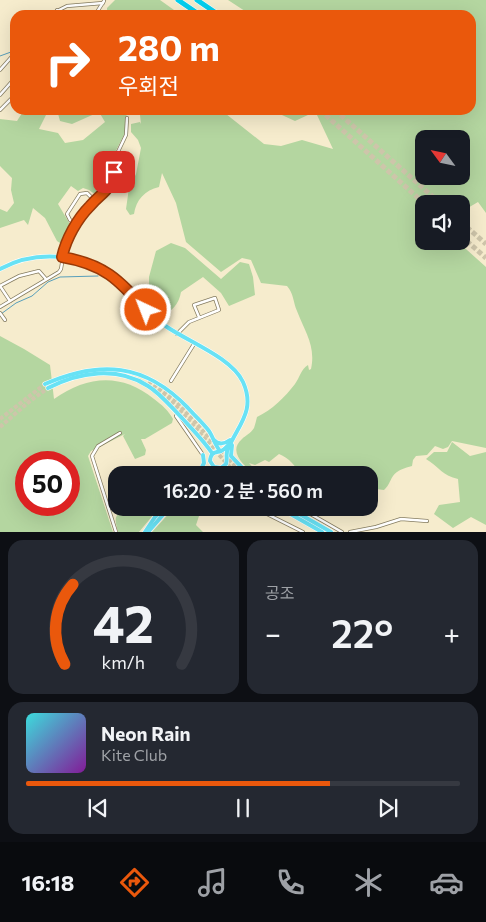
<!DOCTYPE html>
<html lang="ko">
<meta charset="utf-8">
<style>
:root{--surface:#171b24;--page:#242831;--text:#f1f3f6;--muted:#9ea1a6;--line:#363941;--accent:#ea580c}
body{margin:0;font-family:Commissioner,"Noto Sans KR",sans-serif;background:var(--page);color:var(--text);height:100vh;display:flex;flex-direction:column;font-size:19px;white-space:nowrap}
*{box-sizing:border-box;margin:0}
p{font-size:16px;color:var(--muted)}
.icon{flex:none;width:28px;height:28px;fill:none;stroke:currentColor;stroke-width:2;stroke-linecap:round;stroke-linejoin:round}
.map{position:relative;height:532px;overflow:hidden}
.sheet{display:flex;flex-direction:column;gap:8px;padding:8px;background:#0d0f14;flex:1}
.sheet>*{flex:none}
.hud{position:absolute;left:10px;top:10px;width:466px;height:105px;border-radius:15px;box-shadow:0 5px 20px #0002;background:#ea580c;color:#fff;overflow:hidden}
.needle{width:32px;rotate:303deg}
.fabs{position:absolute;left:415px;top:130px;display:grid;gap:10px}
.fabs a{display:grid;place-items:center;width:55px;height:55px;border-radius:10px;background:var(--surface);box-shadow:0 5px 20px #0002;font-size:25px}
.speed{position:absolute;left:15px;top:451px;display:flex;gap:10px;font-size:25px;font-weight:700;text-align:center}
.speed>*{display:grid;place-content:center;width:65px;height:65px;border-radius:50%;background:var(--surface);box-shadow:0 5px 20px #0002;line-height:1}
.speed .limit{border:8px solid #d22;background:#fff;color:#111}
.pin{position:absolute;display:grid;place-items:center;width:42px;height:42px;color:#fff;margin:-21px;border-radius:10px;box-shadow:0 2px 8px #0006}
.me{position:absolute;width:55px;margin:-28px;rotate:317deg;stroke-linejoin:round;filter:drop-shadow(0 0 4px #0008)}
.turn{display:flex;align-items:center;gap:18px;height:105px;padding:0 25px;font-size:22px}
.turn .icon{width:65px;height:65px;stroke-width:2.5}
.turn b{display:block;font-size:35px;line-height:42px}
.big{font-size:38px;font-weight:600;line-height:1.1}
.sheet .tile{flex:1;display:flex;flex-direction:column;justify-content:center;gap:8px;min-width:0;padding:0 18px;border-radius:15px;background:var(--page)}
.sheet .dial{align-items:center;gap:0}
.dial svg{height:130px;overflow:visible;fill:none;stroke:var(--line);stroke-width:7;stroke-linecap:round;text-anchor:middle}
.dial text{fill:var(--text);stroke:none}
.song{display:flex;align-items:center;gap:15px}
.cover{width:60px;height:60px;border-radius:8px;background:linear-gradient(135deg,hsl(180 70% 55%),hsl(290 70% 35%))}
.played{height:5px;border-radius:2px;background:linear-gradient(90deg,var(--accent) 70%,var(--line) 70%)}
.keys{display:flex;justify-content:space-around;direction:ltr}
.heat{display:flex;justify-content:space-between;align-items:center;font-size:28px;direction:ltr}
.sheet .tiles{flex:1;display:grid;gap:8px;grid-template-columns:1fr 1fr}
.tile:last-child{grid-column:span 2}
.trip{position:absolute;left:108px;top:466px;width:270px;height:50px;border-radius:15px;background:var(--surface);box-shadow:0 5px 20px #0002;font-weight:600;line-height:50px;text-align:center}
.tabs{display:flex;height:80px;justify-content:space-around;align-items:center;background:#090b0e;color:var(--muted)}
.tabs .icon{width:35px;height:35px}
.tabs .on{color:var(--accent)}
.tabs b{font-size:22px;color:var(--text)}
.map>svg:first-child{display:block}
</style>
<div class="map">
<svg width="486" height="532" viewBox="0 0 486 532">
<rect width="100%" height="100%" fill="#f6eccd"/>
<g fill="#b4d6a0" fill-rule="evenodd">
<polygon points="115,0 160,0 181,15 107,15 107,8"/>
<path d="M228,0h258v213l-8,-11 -17,10v-8h-37v37h33l29,26v181l-34,-7 -4,6 -5,2 -8,-3 -8,9 -11,1 -3,4 -1,6c-7,2 -15,4 -19,10 -4,6 -3,8 -9,14l-8,-1 -7,7v-21h-69c-4,-9 -11,-17 -21,-21l-10,8 -4,-2 -10,5 -6,-2 11,12h-5c-10,-9 -28,-23 -13,-36 3,-3 9,-6 12,-11 1,-3 2,-7 3,-11 15,-7 28,-20 38,-33 5,-7 6,-15 13,-19l1,5 2,-1c5,-23 -6,-37 -14,-58 -4,-9 -3,-17 -10,-25l-26,-3 -10,-23 -9,-2 -21,14 -35,-30 -10,-39 -14,-30 -3,14c-14,3 -23,13 -25,27l-4,1 -4,-6 3,-21 7,-14 5,-26 -3,-8 -7,-8v-8l9,-2 1,2 -1,-9 2,-2 9,-3h70l43,34 17,2 21,-6 31,9 -16,-34h-9l-13,6 -24,-11h200v-95h-220zM424,139h37v37h-37z"/>
<polygon points="24,110 46,110 47,113 39,129 58,133 65,143 83,140 105,122 99,112 72,124 60,121 57,110 127,110 125,133 109,164 107,185 96,195 89,190 83,188 78,191 71,186 58,204 71,226 60,243 57,241 45,218 33,208 28,225 24,220 0,228 0,209 7,212 14,203 11,190 12,178 0,166 0,119 17,121"/>
<path d="M171,243l14,5 36,31 19,-17 9,2 4,13 2,18 -26,11 -8,-13 -18,-16 -22,15c-2,12 -9,20 -21,24l-1,-14 4,-9 -6,-5 -8,3v-14l7,-26z"/>
<path d="M0,336l24,13 26,16 4,34c34,-24 68,-26 100,0 8,6 14,11 19,20l-1,4 -27,16h-4l5,11 -1,5 -10,4 -12,-23 2,-2 -34,17 -3,5 25,76h-113zM26,462h43v43h-43z"/>
<path d="M452,442l18,14 16,-4v73l-15,-8 -18,11 -19,-14 5,-9 21,-3 -2,-23c-15,-3 -19,-12 -32,-20l8,-7h13z"/>
<path d="M129,508h30l-20,24h-21c-4,-17 -4,-16 11,-24z"/>
<polygon points="174,508 200,508 200,513 196,525 203,532 152,532"/>
</g>
<g fill="none" stroke-linecap="round" stroke-linejoin="round">
<g stroke="#589fbb" stroke-width="1">
<polyline points="0,56 11,52"/>
<polyline points="1,314 16,303 32,296 48,282 60,277 98,276"/>
</g>
<g stroke="#cec5aa" stroke-width="4" stroke-dasharray="4 2" stroke-linecap="butt">
<polyline points="149,381 176,401 214,443"/>
<polyline points="152,387 174,404 237,475"/>
<polyline points="0,419 45,384"/>
<polyline points="0,427 30,401 48,388"/>
<polyline points="221,450 241,473"/>
</g>
<g stroke="#cec5aa" stroke-width="5" stroke-dasharray="5 2.5" stroke-linecap="butt">
<polyline points="320,110 425,204"/>
<polyline points="335,110 441,204"/>
<polyline points="461,222 486,244"/>
<polyline points="461,236 486,258"/>
</g>
<defs>
<g id="minor">
<polyline points="57,10 63,15"/>
<polyline points="49,15 67,6 103,3"/>
<polyline points="95,15 104,1"/>
<polyline points="0,70 15,53"/>
<polyline points="0,95 15,78"/>
<polyline points="0,110 15,95"/>
<polyline points="76,225 70,220 67,214 80,194 87,193 95,201"/>
<polyline points="10,301 0,286 19,276 39,271 46,279"/>
<polyline points="0,307 59,272 61,269 65,245 76,225 90,205 108,189 111,184 115,158 126,135 127,118"/>
<polyline points="0,313 5,320"/>
<polyline points="177,334 189,322 219,310 215,298 194,305 199,317"/>
<polyline points="171,381 194,344"/>
<polyline points="176,416 203,455"/>
<polyline points="214,467 218,475"/>
<polyline points="263,475 267,469"/>
<polyline points="255,508 303,532"/>
<polyline points="300,508 342,532"/>
<polyline points="116,532 92,456 98,446 120,433"/>
<polyline points="350,532 376,527 401,519 427,521"/>
</g>
<g id="major">
<path d="M0,269c36,-20 86,-16 117,11 18,16 31,34 50,47 22,15 65,31 76,55 13,29 -5,43 -15,67 -3,5 0,9 -2,15l-5,4 -7,-1 -4,-6c1,-9 4,-8 11,-10 3,-1 7,-6 10,-8"/>
<path d="M45,384c55,-24 100,-21 143,24 6,7 15,15 21,23 4,6 6,14 11,20"/>
<path d="M48,388c31,-16 69,-22 100,-2 13,8 23,21 34,32 10,11 22,23 30,35"/>
<path d="M214,440c4,5 11,4 16,0"/>
<polyline points="232,445 231,456 249,475"/>
<polyline points="242,474 243,475"/>
<polyline points="198,475 204,463 203,455"/>
<polyline points="203,475 209,473 216,475"/>
<polyline points="220,475 225,470 232,473"/>
<polyline points="237,475 239,472 245,471"/>
<polyline points="274,508 283,512"/>
<polyline points="280,508 322,532"/>
<polyline points="289,508 331,532"/>
<polyline points="145,532 155,517 164,508"/>
<polyline points="148,532 169,508"/>
</g>
<g id="highway">
<polyline points="178,0 200,15"/>
<polyline points="197,0 219,15"/>
</g>
</defs>
<use href="#minor" stroke="#857c60" stroke-width="4"/>
<use href="#major" stroke="#fff" stroke-width="5"/>
<use href="#highway" stroke="#fff" stroke-width="6"/>
<use href="#minor" stroke="#fff" stroke-width="2.5"/>
<use href="#major" stroke="#68e2f5" stroke-width="4"/>
<use href="#highway" stroke="#04cfee" stroke-width="5"/>
</g>
<g fill="none" stroke-linecap="round" stroke-linejoin="round">
<defs>
<path id="route" d="M114,172c-5,21 -11,19 -24,34 -13,13 -24,33 -28,51 42,7 56,22 84,53"/>
</defs>
<use href="#route" stroke="#983908" stroke-width="12"/>
<use href="#route" stroke="#ea580c" stroke-width="9"/>
</g>
</svg>
<div class="fabs">
<a><svg class="needle" viewBox="-14 -14 28 28"><path d="M0-13l5 13h-10z" fill="#e53935"/><path d="M0 13l5-13h-10z" fill="#9ea1a6"/></svg></a>
<a><svg class="icon" aria-label="sound" viewBox="0 0 24 24"><path d="M4 9h4l5-4v14l-5-4H4zM17 9q2 3 0 6"/></svg></a>
</div>
<div class="speed"><div class="limit">50</div></div>
<div class="pin" style="left:114px;top:172px;background:#d93025"><svg class="icon" aria-label="arrive" viewBox="0 0 24 24"><path d="M6 21V4h12l-3 4 3 4H6"/></svg></div>
<svg class="me" style="left:146px;top:310px" viewBox="-20 -20 40 40"><circle r="17" fill="#ea580c" stroke="#fff" stroke-width="3"/><path d="M0-11L8 9 0 5-8 9z" fill="#fff"/></svg>
<div class="trip">16:20 · 2 분 · 560 m</div>
<div class="hud">
<div class="turn"><svg class="icon" aria-label="right" viewBox="0 0 24 24"><path d="M7 20v-9h11M14 6l5 5-5 5"/></svg><div><b>280 m</b>우회전</div></div>
</div>
</div>
<section class="sheet">
<div class="tiles">
<div class="tile dial"><svg viewBox="0 0 100 80">
<path d="M14 69A42 42 0 1 1 86 69"/>
<path d="M14 69A42 42 0 0 1 19 20" stroke="#ea580c"/>
<text x="50" y="56" font-size="32" font-weight="700">42</text>
<text x="50" y="72" font-size="11">km/h</text>
</svg></div>
<div class="tile"><p>공조</p>
<div class="heat"><a>−</a><b class="big">22°</b><a>+</a></div>
</div>
<div class="tile">
<div class="song"><i class="cover"></i><div><b>Neon Rain</b><p>Kite Club</p></div></div>
<div class="played"></div>
<div class="keys"><svg class="icon" aria-label="previous" viewBox="0 0 24 24"><path d="M18 5L8 12l10 7zM5 5v14"/></svg><svg class="icon" aria-label="pause" viewBox="0 0 24 24"><path d="M8 5v14M16 5v14"/></svg><svg class="icon" aria-label="next" viewBox="0 0 24 24"><path d="M6 5l10 7-10 7zM19 5v14"/></svg></div>
</div>
</div>
</section>
<nav class="tabs">
<b>16:18</b>
<svg class="icon on" aria-label="directions" viewBox="0 0 24 24"><path d="M12 3l9 9-9 9-9-9zM9 14v-3h6M13 9l2 2-2 2"/></svg>
<svg class="icon" aria-label="music" viewBox="0 0 24 24"><path d="M9 18V5l10-2v13"/><circle cx="6" cy="18" r="3"/><circle cx="16" cy="16" r="3"/></svg>
<svg class="icon" aria-label="phone" viewBox="0 0 24 24"><path d="M5 4h4l2 5-3 2q2 4 5 5l2-3 5 2v4C11 20 4 13 5 4z"/></svg>
<svg class="icon" aria-label="climate" viewBox="0 0 24 24"><path d="M12 3v18M4 7l16 10M4 17L20 7"/></svg>
<svg class="icon" aria-label="car" viewBox="0 0 24 24"><path d="M5 17H2v-5l4-1 3-4h7l3 4 3 1v5h-3M9 17h6M6 11h13"/><circle cx="7" cy="17" r="2"/><circle cx="17" cy="17" r="2"/></svg>
</nav>
